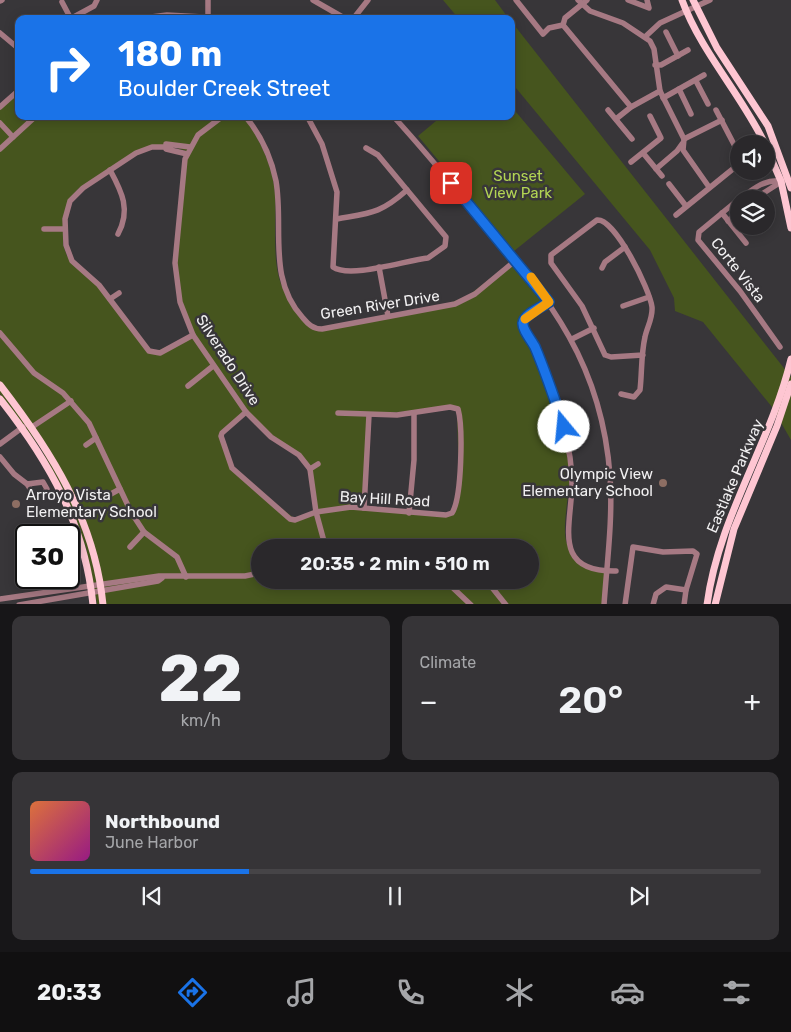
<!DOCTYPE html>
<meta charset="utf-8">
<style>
:root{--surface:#2a282b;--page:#363437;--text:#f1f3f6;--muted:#a5a6a9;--line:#464447;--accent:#1a73e8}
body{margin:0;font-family:Rubik,sans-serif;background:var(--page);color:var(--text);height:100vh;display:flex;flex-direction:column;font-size:19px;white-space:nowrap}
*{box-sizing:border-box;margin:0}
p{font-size:16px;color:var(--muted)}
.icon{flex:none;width:28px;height:28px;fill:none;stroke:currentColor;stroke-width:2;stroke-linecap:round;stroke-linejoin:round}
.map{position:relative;height:604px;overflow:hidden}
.panel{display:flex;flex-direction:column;gap:12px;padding:12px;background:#171618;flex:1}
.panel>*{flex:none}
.top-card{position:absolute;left:15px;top:15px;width:500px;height:105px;border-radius:10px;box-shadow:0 2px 12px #0003,0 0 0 1px var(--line);background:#1a73e8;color:#fff;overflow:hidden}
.buttons{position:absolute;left:730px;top:135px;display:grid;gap:10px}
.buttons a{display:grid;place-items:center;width:45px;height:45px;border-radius:50%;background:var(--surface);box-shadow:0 2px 12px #0003,0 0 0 1px var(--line);font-size:25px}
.speed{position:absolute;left:15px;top:524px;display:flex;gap:10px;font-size:25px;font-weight:700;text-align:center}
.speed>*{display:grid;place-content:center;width:65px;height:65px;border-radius:50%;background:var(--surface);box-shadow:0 2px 12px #0003,0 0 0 1px var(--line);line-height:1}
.speed .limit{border:2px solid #111;border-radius:8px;background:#fff;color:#111}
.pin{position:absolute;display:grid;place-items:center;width:42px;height:42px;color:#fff;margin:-21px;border-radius:10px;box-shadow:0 2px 8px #0006}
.me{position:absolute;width:55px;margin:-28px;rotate:343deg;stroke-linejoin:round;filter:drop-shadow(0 0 4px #0008)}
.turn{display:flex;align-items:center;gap:18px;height:105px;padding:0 20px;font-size:22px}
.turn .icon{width:65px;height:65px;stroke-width:2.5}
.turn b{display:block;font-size:35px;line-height:42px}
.big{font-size:38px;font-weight:600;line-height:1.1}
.panel .tile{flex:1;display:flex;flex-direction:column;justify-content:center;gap:8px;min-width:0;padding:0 18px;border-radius:10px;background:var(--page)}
.panel .dial{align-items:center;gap:0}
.dial b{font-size:65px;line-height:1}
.song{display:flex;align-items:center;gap:15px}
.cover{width:60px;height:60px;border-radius:8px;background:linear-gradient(135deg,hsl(20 70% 55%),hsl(310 70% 35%))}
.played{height:5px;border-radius:2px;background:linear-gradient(90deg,var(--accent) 30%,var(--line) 30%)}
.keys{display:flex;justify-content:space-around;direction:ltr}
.heat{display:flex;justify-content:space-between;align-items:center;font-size:28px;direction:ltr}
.panel .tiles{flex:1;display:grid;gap:12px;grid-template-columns:1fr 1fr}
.tile:last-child{grid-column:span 2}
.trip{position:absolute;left:251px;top:539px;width:288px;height:50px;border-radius:25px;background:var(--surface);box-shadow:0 2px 12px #0003,0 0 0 1px var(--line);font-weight:600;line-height:50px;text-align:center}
.tab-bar{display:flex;height:80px;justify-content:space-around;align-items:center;background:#111011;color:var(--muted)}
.tab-bar .icon{width:35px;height:35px}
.tab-bar .on{color:var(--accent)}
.tab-bar b{font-size:22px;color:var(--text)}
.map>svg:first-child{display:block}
</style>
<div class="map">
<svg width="791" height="605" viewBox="0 0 791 605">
<rect width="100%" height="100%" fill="#383639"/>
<g fill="#46551e" fill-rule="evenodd">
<polygon points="443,0 495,0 509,19 459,19"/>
<polygon points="511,21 791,377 791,440 772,407 703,322 675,311 674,298 650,250 511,82"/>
<path d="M19,90v26h225c15,23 29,49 31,78 2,27 -5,74 10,98 7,13 20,24 29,36l126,-21 29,-12 45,-35 33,42 -24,18c20,49 45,103 46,157 1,17 -9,56 -1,69 9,18 19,19 37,23l-3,35h-505l-11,-56 -19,-52 -27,-49 -40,-53v-287zM151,147h23l12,4 -11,129 17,55 -35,16 -9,-2 -50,-63 -31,-30 -4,-11v-15l7,-32 9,-10zM455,408l2,5 2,70 -8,29 -6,2 -83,-7 7,-93zM246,412l24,24 35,26 8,16 2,34 -21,6 -59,-46 -14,-38zM260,548h270v32h-270z"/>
<polygon points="511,106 585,194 514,251 418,136 442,116 511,116"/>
</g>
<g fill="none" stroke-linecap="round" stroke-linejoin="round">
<g stroke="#a67983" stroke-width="5.5">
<polyline points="208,0 208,17"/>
<polyline points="313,0 346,19"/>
<polyline points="516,0 543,34 549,28 563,25"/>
<polyline points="578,0 590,11 623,23 650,41 654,49 660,91 684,139 683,150 709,187"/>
<polyline points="628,0 649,8 647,0"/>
<polyline points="0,1 2,0"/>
<polyline points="62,2 71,19"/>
<polyline points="70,19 94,6 97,0"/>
<polyline points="135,19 167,15 240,19"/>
<polyline points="353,19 368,0"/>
<polyline points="424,19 425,18"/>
<polyline points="563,25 631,107"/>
<polyline points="563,25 565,18 587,0"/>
<polyline points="666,32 678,56"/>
<polyline points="0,33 19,49"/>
<polyline points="646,36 660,23 710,0"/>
<polyline points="655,65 661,65 688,50"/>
<polyline points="696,81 708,104"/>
<polyline points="679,89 691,114"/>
<polyline points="663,98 704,75"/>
<polyline points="0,107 19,90"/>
<polyline points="608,110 632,139"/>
<polyline points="716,110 739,154"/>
<polyline points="223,116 198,135 185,159 175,263 180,302 193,335 246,412 271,437 299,455 310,469 316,512 325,545"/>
<path d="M245,116c16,19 26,41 31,65 8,47 -9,98 27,137 5,6 10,11 19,11l133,-25 20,-10 41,-34"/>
<path d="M307,116l15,28 15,48 -4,75c17,12 74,-7 95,-9l17,-12 1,-9 -68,-82 -12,-7"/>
<path d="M393,116c31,34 60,69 89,104 69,81 120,144 128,256 3,42 -3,86 -6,129"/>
<polyline points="616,119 631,107 660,91"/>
<polyline points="0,123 13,137"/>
<polyline points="684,139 722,120"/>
<polyline points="166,147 152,147 136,153 83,188 70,201 65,219 66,245 72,261 99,285 149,351 160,353 193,335"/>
<polyline points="0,149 36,116"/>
<polyline points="643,153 662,176"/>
<polyline points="187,154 166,149 166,144 190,147"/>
<polyline points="631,162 661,138 650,116"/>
<polyline points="656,169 677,151 682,144"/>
<path d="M110,170c12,22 21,40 8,64"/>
<polyline points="669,184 686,206"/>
<polyline points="739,199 699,232 698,240 740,291 780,347"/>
<path d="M740,199c13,-10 24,-20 41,-18"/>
<polyline points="754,199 784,180"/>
<polyline points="722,213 746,243"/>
<polyline points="676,215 739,164"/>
<path d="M337,219c33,-6 43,-5 70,-29"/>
<polyline points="728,221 739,212"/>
<polyline points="44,229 65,229"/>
<polyline points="379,267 388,316"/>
<polyline points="602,268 605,262 625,247"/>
<polyline points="110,299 119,293"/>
<path d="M549,303c-7,4 -25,11 -26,20 -1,6 8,17 11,23 12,27 23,54 30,83 5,18 8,37 8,56 -1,42 -20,87 44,86"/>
<polyline points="623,306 649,297"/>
<polyline points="0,333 34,373 63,393 89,423 131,512 144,532 177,557 186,577"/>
<polyline points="572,339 594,328"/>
<polyline points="188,386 213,366"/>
<path d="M621,394l13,3 6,-7c2,-17 1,-36 5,-53 2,-10 8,-19 7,-30 -2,-17 -37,-89 -55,-87l-46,35v8l31,43 23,49 6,2 32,-2"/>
<path d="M246,412l-24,21 -1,3 11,32 58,51 5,1 21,-8 35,-5 95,8 6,-2c10,-15 11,-86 6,-104l-8,-2 -53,8 -59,-2"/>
<polyline points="32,427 71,401"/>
<polyline points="0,444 23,427"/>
<polyline points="86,445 96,438"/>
<polyline points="0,457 14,474 27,484 35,496 42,497 47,489 43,482 27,484"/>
<polyline points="310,469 318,464"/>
<polyline points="109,495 120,489"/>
<polyline points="364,508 369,415"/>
<polyline points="409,513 414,460 414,413"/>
<polyline points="130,547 144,532"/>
<polyline points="315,548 347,542 390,548"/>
<polyline points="436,580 452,587 471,605"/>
<polyline points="486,580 506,605"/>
<polyline points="0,599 159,576 245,576 260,573"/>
<polyline points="19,605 158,581 162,578"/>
<polyline points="625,605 633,547 663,552 693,551 697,554 686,590 684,605"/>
<polyline points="653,605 656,594 666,587 686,590"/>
</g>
<g stroke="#fec6d2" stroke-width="7">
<path d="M682,0c19,52 59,94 83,144"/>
<polyline points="693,0 717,48 768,126 791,188"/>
<polyline points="766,147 781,181 791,228"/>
<path d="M0,385c51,66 95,135 103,220"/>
<path d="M0,399c49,62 85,125 93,206"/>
<path d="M707,605c11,-87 64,-162 84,-246"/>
<polyline points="715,605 734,529 777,426 791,384"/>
</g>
</g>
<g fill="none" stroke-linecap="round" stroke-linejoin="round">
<defs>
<path id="route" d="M451,183l98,119c-7,5 -25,12 -26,21 -1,6 9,18 12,24 11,26 20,53 29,80"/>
</defs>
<use href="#route" stroke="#114b97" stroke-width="12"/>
<use href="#route" stroke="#1a73e8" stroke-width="9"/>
<polyline stroke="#f59e0b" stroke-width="9" points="525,319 549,302 531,277"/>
</g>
<g fill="#8d6e63" stroke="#383639" stroke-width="2">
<circle cx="663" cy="483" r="5"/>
<circle cx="16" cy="504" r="5"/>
</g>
<g text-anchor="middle" stroke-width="5" stroke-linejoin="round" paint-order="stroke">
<g font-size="15" fill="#b2d453" stroke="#383639">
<text x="518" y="181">Sunset<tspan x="518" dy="17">View Park</tspan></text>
</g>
<g font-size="15" fill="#f2f1f2" stroke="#383639">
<text transform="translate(738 270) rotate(52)" y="5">Corte Vista</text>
<text transform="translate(380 305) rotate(-9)" y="5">Green River Drive</text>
<text transform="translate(228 360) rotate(57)" y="5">Silverado Drive</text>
<text transform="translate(735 476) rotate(-67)" y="5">Eastlake Parkway</text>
<text transform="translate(385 499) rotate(3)" y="5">Bay Hill Road</text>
</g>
<g font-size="15" fill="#f2f1f2" stroke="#383639" text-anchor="end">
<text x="653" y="479">Olympic View<tspan x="653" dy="17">Elementary School</tspan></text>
<text x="26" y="500" text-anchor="start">Arroyo Vista<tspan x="26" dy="17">Elementary School</tspan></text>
</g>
</g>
</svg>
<div class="buttons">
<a><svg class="icon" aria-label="sound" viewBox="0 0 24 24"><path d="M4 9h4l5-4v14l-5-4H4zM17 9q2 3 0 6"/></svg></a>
<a><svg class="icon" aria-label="layers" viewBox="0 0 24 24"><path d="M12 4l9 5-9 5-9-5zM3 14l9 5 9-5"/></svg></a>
</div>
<div class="speed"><div class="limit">30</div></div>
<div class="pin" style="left:451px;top:183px;background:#d93025"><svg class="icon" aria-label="arrive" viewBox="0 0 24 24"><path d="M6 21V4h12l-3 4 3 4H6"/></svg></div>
<svg class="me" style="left:564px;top:427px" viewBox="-20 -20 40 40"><circle r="19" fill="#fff"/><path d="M0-13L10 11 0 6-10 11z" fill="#1a73e8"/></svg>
<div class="trip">20:35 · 2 min · 510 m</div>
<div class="top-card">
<div class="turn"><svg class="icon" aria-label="right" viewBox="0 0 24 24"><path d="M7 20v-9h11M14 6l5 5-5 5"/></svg><div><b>180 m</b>Boulder Creek Street</div></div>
</div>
</div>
<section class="panel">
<div class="tiles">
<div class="tile dial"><b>22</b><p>km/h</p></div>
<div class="tile"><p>Climate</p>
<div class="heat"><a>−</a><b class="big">20°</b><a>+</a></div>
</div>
<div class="tile">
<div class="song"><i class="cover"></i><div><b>Northbound</b><p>June Harbor</p></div></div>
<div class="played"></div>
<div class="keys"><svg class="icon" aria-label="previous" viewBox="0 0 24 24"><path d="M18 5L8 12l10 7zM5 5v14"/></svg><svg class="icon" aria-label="pause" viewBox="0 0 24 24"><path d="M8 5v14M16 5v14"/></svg><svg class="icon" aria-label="next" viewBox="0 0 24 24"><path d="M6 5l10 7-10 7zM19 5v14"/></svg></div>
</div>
</div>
</section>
<nav class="tab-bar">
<b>20:33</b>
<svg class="icon on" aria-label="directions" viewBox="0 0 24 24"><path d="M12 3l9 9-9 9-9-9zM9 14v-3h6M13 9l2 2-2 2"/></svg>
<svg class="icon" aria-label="music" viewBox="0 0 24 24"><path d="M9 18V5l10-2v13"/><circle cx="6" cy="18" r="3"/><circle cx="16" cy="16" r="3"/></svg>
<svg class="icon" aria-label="phone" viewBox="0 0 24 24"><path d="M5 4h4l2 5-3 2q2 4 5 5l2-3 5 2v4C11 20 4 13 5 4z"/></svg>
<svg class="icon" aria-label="climate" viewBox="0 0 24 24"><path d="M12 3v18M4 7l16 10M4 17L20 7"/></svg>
<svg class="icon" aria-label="car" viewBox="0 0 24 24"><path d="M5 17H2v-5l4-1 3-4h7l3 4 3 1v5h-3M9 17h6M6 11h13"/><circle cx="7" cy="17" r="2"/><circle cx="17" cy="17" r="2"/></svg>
<svg class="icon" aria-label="filters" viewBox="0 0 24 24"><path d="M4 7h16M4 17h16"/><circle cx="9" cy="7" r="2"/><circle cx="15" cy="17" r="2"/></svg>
</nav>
